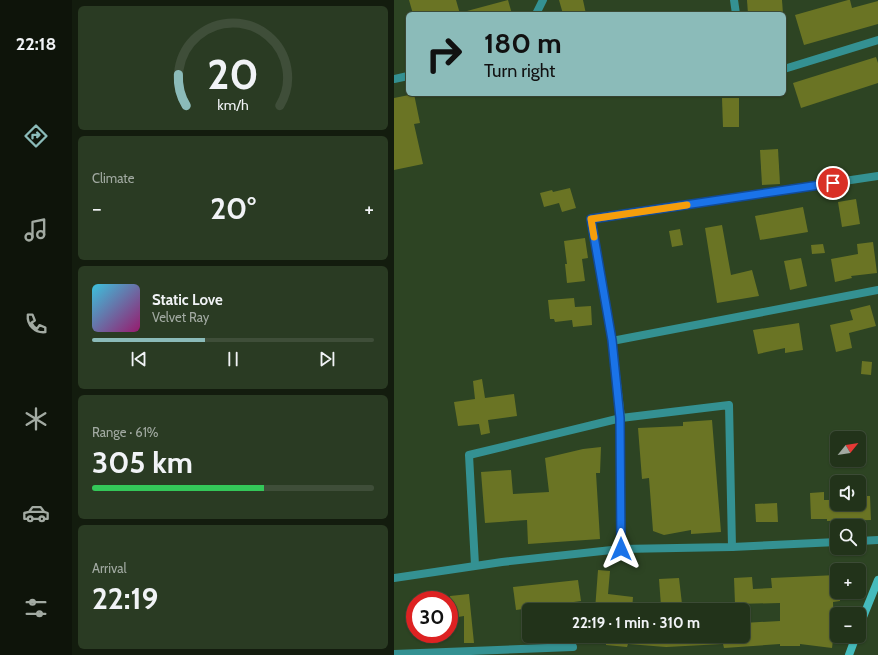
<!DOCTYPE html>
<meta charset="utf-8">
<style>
:root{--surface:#22331a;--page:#2a3b23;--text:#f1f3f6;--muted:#a2aaa2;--line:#3f4e39;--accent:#8bbbb9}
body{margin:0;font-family:Cabin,sans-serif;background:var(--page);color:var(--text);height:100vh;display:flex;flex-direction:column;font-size:15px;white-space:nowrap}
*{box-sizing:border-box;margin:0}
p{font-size:13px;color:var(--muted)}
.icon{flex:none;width:22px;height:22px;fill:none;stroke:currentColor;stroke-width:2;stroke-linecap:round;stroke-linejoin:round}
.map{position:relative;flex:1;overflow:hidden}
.side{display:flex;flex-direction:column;gap:6px;padding:6px;background:#131c0e;width:322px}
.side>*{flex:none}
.guide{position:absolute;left:12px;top:12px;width:380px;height:84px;border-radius:6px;box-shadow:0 1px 3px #0004,0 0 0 1px var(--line);background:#8bbbb9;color:#111;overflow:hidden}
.needle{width:26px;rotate:60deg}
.fabs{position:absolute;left:436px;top:431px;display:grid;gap:8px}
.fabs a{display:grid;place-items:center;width:36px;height:36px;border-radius:6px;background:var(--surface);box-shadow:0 1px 3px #0004,0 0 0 1px var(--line);font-size:20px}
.speed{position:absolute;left:12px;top:591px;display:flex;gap:8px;font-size:20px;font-weight:700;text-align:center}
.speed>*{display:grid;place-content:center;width:52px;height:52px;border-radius:50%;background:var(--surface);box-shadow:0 1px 3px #0004,0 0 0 1px var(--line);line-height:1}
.speed .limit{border:6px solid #d22;background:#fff;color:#111}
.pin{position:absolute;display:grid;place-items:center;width:34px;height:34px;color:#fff;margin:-17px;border:2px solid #fff;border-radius:50%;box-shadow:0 1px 4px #0007}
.me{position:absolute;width:44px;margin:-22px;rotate:0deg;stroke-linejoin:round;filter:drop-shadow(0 0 3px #0008)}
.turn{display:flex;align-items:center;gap:14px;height:84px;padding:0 12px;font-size:18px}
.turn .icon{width:52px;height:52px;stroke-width:2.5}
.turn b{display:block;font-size:28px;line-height:34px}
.big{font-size:30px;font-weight:800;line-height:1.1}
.side .tile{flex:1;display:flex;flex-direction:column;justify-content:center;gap:6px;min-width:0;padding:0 14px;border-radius:6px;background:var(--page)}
.side .dial{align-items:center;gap:0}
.dial svg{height:104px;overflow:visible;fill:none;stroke:var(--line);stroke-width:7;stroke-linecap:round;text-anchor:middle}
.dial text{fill:var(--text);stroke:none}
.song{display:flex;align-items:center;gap:12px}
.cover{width:48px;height:48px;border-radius:6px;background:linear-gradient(135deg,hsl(190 70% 55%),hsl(320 70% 35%))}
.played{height:4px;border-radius:2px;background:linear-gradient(90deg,var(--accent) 40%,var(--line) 40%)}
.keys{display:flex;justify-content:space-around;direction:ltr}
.heat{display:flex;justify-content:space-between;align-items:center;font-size:22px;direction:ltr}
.charge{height:6px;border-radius:3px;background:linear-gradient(90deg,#34c759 61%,var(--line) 0)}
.trip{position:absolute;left:128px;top:603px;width:228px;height:40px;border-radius:6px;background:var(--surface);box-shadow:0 1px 3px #0004,0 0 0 1px var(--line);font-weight:800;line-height:40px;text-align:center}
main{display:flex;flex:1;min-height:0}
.menu{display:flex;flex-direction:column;width:72px;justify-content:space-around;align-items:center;background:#0e140a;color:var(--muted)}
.menu .icon{width:28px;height:28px}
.menu .selected{color:var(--accent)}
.menu b{font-size:18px;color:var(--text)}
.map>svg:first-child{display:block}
</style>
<main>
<nav class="menu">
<b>22:18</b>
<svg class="icon selected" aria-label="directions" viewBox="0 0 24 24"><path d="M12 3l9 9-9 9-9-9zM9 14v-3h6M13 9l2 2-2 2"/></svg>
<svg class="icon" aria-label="music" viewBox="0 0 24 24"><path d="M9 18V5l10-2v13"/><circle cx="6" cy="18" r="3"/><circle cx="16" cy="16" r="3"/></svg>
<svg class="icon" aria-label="phone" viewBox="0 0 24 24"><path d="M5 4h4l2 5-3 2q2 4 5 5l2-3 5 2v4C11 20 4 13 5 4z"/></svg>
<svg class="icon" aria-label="climate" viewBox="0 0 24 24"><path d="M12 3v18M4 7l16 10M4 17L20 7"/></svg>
<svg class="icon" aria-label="car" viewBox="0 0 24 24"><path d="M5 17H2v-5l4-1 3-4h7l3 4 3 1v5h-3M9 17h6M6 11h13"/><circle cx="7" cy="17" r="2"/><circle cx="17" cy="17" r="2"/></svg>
<svg class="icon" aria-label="filters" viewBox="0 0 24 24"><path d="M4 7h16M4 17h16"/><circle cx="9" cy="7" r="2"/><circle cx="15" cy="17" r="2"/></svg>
</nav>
<section class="side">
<div class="tile dial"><svg viewBox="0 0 100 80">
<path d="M14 69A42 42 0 1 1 86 69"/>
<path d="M14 69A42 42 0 0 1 8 45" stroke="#8bbbb9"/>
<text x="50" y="56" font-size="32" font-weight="700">20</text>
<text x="50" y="72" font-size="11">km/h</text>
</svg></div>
<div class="tile"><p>Climate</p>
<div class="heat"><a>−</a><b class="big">20°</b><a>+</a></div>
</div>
<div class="tile">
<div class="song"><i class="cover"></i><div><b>Static Love</b><p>Velvet Ray</p></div></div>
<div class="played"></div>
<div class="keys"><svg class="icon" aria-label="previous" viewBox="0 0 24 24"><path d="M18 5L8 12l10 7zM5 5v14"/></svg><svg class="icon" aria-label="pause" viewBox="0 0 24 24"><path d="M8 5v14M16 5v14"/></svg><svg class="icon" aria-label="next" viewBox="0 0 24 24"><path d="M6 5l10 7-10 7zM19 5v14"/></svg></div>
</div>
<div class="tile"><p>Range · 61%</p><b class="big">305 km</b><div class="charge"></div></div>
<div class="tile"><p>Arrival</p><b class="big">22:19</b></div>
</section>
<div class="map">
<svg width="484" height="655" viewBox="0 0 484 655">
<rect width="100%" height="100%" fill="#2d4423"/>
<g fill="#6a7424">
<polygon points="15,0 62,0 66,14 19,14"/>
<polygon points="114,0 118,14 74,14 73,11"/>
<polygon points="165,0 189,0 192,14 169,14"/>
<polygon points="353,0 388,0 389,14 354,14"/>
<polygon points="454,0 456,0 458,8 484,1 484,24 410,45 401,15"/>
<polygon points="482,57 484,63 484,83 407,108 399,83"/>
<polygon points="20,94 26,123 20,124 29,164 0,170 0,98"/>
<polygon points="328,98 345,98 345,127 329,127"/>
<polygon points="384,149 386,184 368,185 366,150"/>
<polygon points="176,188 182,208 168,212 165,203 150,207 146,193 158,190 159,192"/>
<polygon points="462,199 466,224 448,227 444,202"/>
<polygon points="409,207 414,232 366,240 361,216"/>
<polygon points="328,225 337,275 358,270 365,296 323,303 311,228"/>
<polygon points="286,229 289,245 278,247 275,231"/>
<polygon points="191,238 194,258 188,259 191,281 173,283 171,264 173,264 170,241"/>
<polygon points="479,242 483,273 457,276 458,278 441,282 437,259 464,254 463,244"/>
<polygon points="429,244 431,253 418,254 417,245"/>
<polygon points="407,258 413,286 396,290 390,261"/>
<polygon points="180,298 181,307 197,306 198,325 179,327 178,320 161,322 160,319 156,319 154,300"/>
<polygon points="476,305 482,326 455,333 458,348 442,352 436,325 459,320 456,310"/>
<polygon points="405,323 409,350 391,353 391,348 364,354 359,330"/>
<polygon points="468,361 478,362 477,375 467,374"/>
<polygon points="88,379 91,398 120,394 123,416 94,420 96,433 87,435 85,424 64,426 60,402 81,399 79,381"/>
<polygon points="318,420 327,532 297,534 297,530 270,535 259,531 255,478 248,479 244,428 289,426 289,422"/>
<polygon points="207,447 206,473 202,473 206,539 134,544 133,520 91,523 87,472 117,470 119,494 155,492 151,458 189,449"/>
<polygon points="430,492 430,500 443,500 443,504 465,504 465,496 476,496 477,520 433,521 433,519 417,519 416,493"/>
<polygon points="383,503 384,522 362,522 361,504"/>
<polygon points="204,570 216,571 214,594 239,597 238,610 201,610"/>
<polygon points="443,575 443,592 446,592 446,601 439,602 440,631 438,648 406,644 406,646 386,646 386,644 330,648 329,644 272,647 234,644 233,647 212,645 212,636 349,636 349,623 386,621 386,603 341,604 340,578 358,577 359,589 378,588 377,578"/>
<polygon points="285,578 288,604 267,606 265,579"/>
<polygon points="184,580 187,601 122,610 119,587"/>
<polygon points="75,594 80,643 70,643 70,616 58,618 56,596"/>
</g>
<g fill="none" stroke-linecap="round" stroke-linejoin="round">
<g stroke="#349192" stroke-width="8">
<polyline points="340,0 342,14"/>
<polyline points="142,14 149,0"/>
<polyline points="390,69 484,40"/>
<polyline points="0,79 14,76"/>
<polyline points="218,341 484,290"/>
<polyline points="465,541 484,540"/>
<polyline points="227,549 227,418 218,341 197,219 484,176"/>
<polyline points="81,565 75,455 227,418 335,405 338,547"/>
<polyline points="0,578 108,562 227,549 338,547 443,542"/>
<polyline points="0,654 179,647"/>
</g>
<g stroke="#45bbbc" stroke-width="8">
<polyline points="465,627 484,580"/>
<polyline points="455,655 462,636"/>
</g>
</g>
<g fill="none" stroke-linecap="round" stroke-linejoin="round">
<defs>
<polyline id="route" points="227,549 226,418 218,340 197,219 439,183"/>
</defs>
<use href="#route" stroke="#114b97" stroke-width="10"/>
<use href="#route" stroke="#1a73e8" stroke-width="7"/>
<polyline stroke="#f59e0b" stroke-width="7" points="200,237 197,219 293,205"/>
</g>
</svg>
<div class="fabs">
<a><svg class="needle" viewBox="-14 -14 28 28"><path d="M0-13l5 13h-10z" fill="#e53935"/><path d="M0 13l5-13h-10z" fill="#a2aaa2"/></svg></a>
<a><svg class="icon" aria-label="sound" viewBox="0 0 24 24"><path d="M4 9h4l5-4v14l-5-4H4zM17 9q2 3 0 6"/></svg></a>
<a><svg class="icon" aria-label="search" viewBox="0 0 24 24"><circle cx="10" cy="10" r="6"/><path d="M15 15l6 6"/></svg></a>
<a>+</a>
<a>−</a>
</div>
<div class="speed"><div class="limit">30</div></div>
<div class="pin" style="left:439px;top:183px;background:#d93025"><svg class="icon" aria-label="arrive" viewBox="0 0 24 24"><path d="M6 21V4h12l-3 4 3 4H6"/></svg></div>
<svg class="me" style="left:227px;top:549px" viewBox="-20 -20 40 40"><path d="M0-17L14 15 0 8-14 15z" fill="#1a73e8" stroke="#fff" stroke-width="4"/></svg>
<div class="trip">22:19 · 1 min · 310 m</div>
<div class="guide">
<div class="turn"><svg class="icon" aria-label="right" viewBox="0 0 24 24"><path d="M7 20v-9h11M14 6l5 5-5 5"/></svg><div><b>180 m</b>Turn right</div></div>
</div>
</div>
</main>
